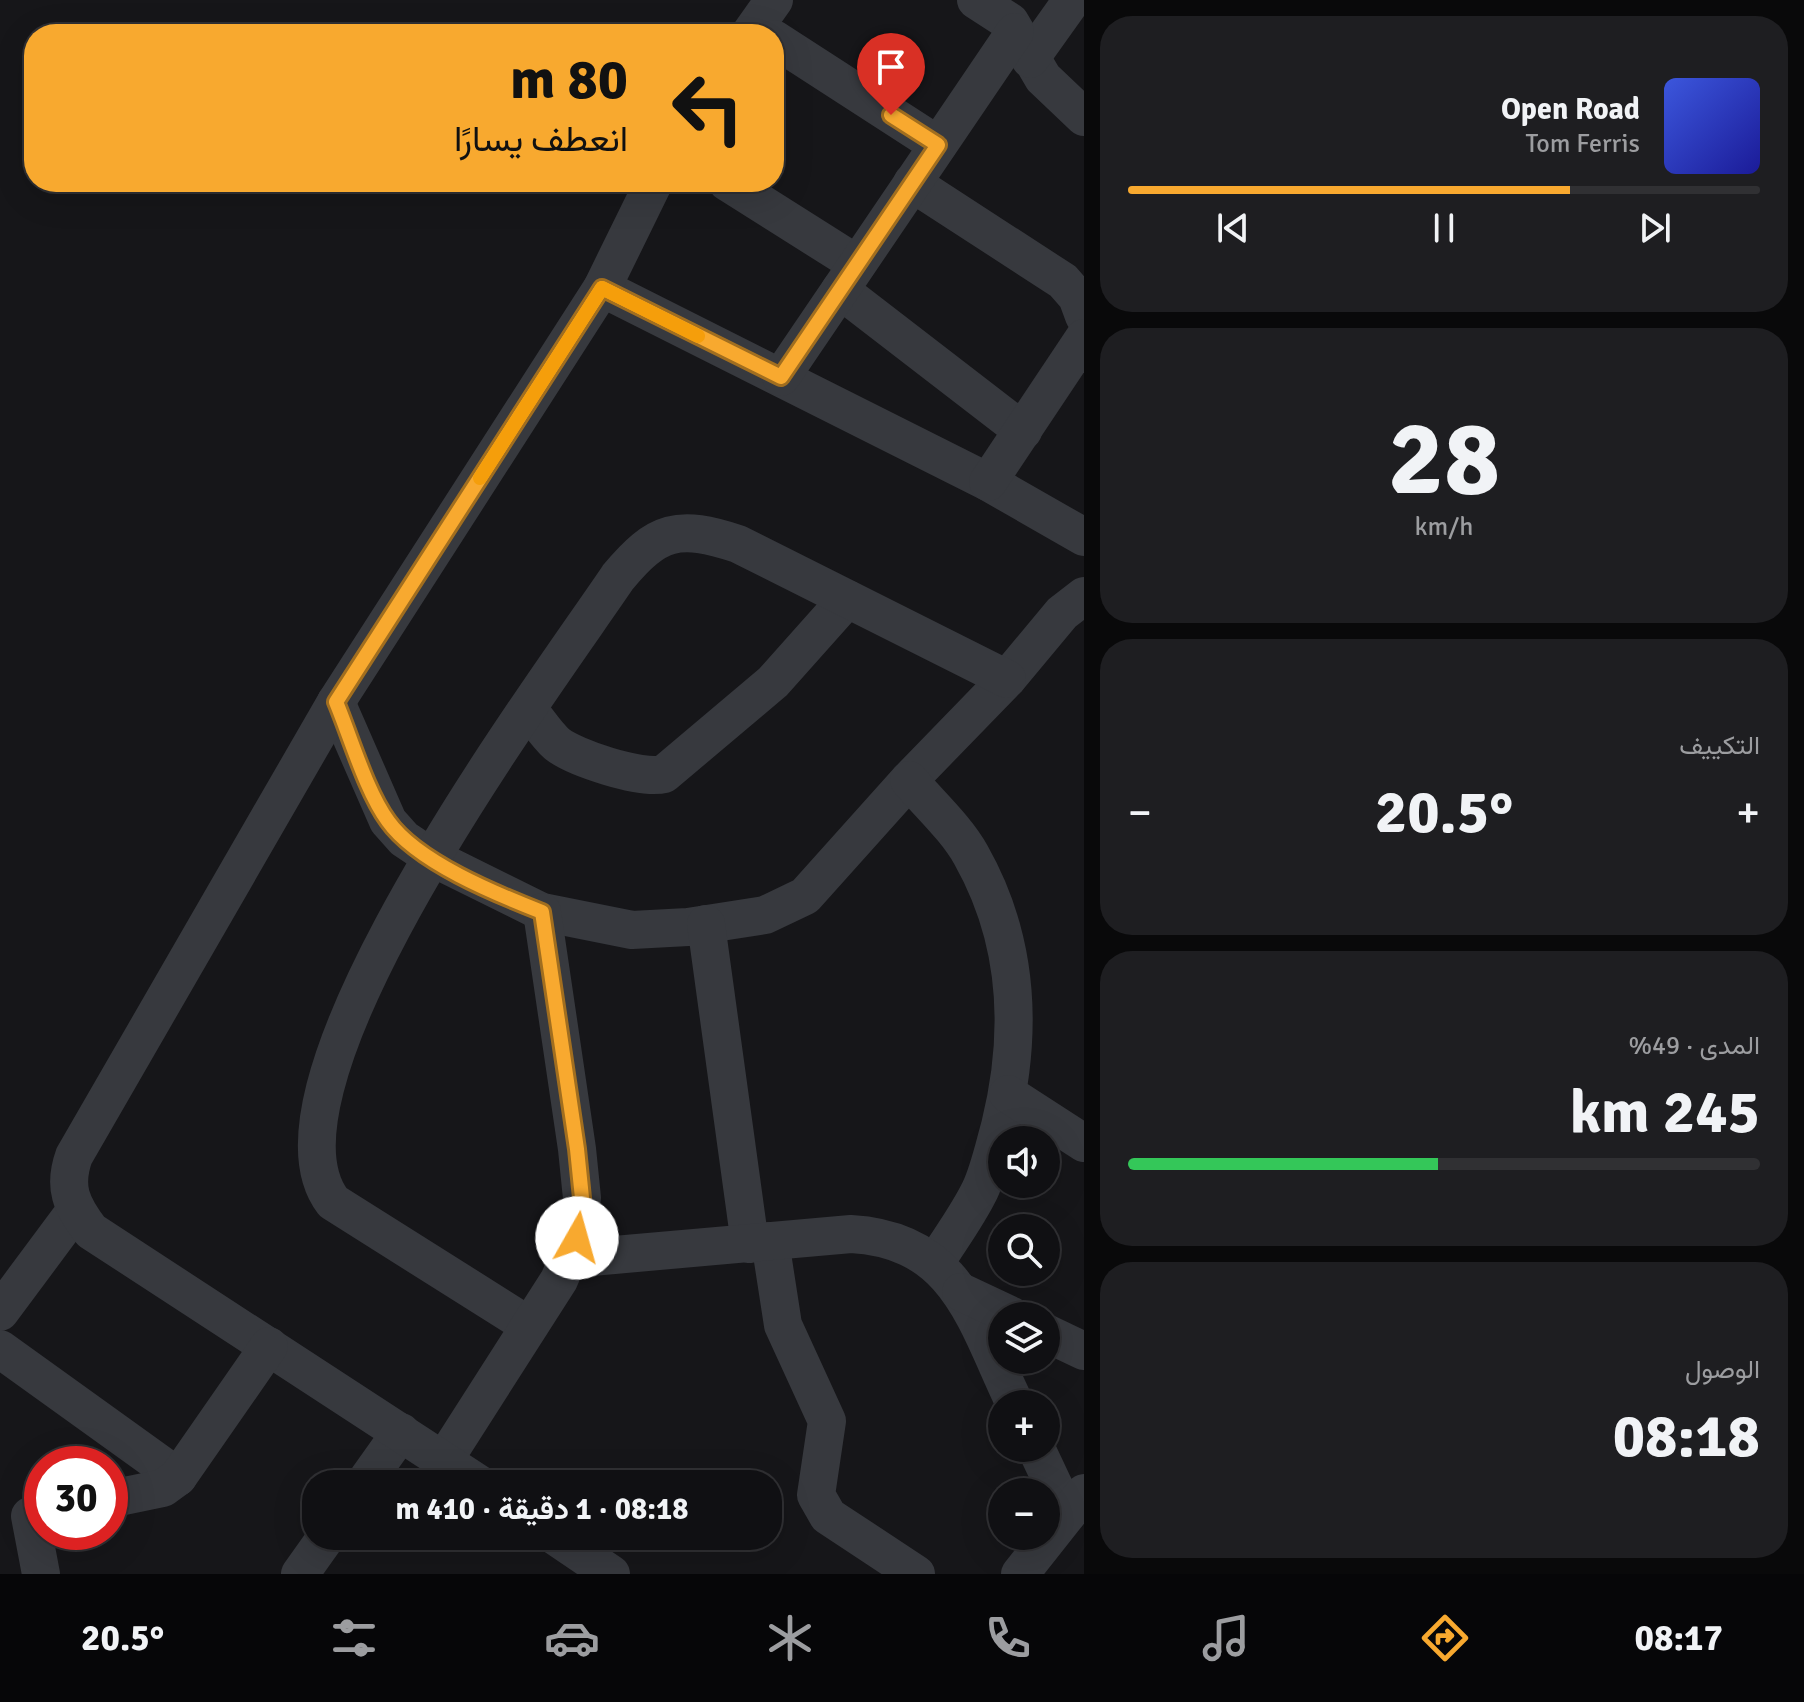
<!DOCTYPE html>
<html lang="ar">
<meta charset="utf-8">
<style>
:root{--surface:#101013;--page:#1e1e21;--text:#f1f3f6;--muted:#9c9da0;--line:#303033;--accent:#f8a92f}
body{margin:0;font-family:Signika,Vazirmatn,sans-serif;background:var(--page);color:var(--text);direction:rtl;height:100vh;display:flex;flex-direction:column;font-size:30px;white-space:nowrap}
*{box-sizing:border-box;margin:0}
p{font-size:26px;color:var(--muted)}
.icon{flex:none;width:44px;height:44px;fill:none;stroke:currentColor;stroke-width:2;stroke-linecap:round;stroke-linejoin:round}
.map{position:relative;flex:1;overflow:hidden;direction:ltr}
.drawer{display:flex;flex-direction:column;gap:16px;padding:16px;background:#09090a;width:720px}
.drawer>*{flex:none}
.hud{position:absolute;left:24px;top:24px;width:760px;height:168px;border-radius:32px;box-shadow:0 8px 32px #0002,0 0 0 2px var(--line);direction:rtl;background:#f8a92f;color:#111;overflow:hidden}
.buttons{position:absolute;left:988px;top:1126px;display:grid;gap:16px}
.buttons a{display:grid;place-items:center;width:72px;height:72px;border-radius:50%;background:var(--surface);box-shadow:0 8px 32px #0002,0 0 0 2px var(--line);font-size:40px}
.speed{position:absolute;left:24px;top:1446px;display:flex;gap:16px;font-size:40px;font-weight:700;text-align:center}
.speed>*{display:grid;place-content:center;width:104px;height:104px;border-radius:50%;background:var(--surface);box-shadow:0 8px 32px #0002,0 0 0 2px var(--line);line-height:1}
.speed .limit{border:12px solid #d22;background:#fff;color:#111}
.pin{position:absolute;display:grid;place-items:center;width:68px;height:68px;color:#fff;margin:-82px -34px;border-radius:50% 50% 50% 0;rotate:-45deg;box-shadow:0 0 8px #0007}
.pin .icon{rotate:45deg}
.me{position:absolute;width:88px;margin:-44px;rotate:7deg;stroke-linejoin:round;filter:drop-shadow(0 0 6px #0008)}
.turn{display:flex;align-items:center;gap:28px;height:168px;padding:0 24px;font-size:36px}
.turn .icon{width:104px;height:104px;stroke-width:2.5}
.turn b{display:block;font-size:56px;line-height:68px}
.big{font-size:60px;font-weight:700;line-height:1.1}
.drawer .tile{flex:1;display:flex;flex-direction:column;justify-content:center;gap:12px;min-width:0;padding:0 28px;border-radius:32px;background:var(--page)}
.drawer .dial{align-items:center;gap:0}
.dial b{font-size:104px;line-height:1}
.song{display:flex;align-items:center;gap:24px}
.cover{width:96px;height:96px;border-radius:12px;background:linear-gradient(135deg,hsl(230 70% 55%),hsl(240 70% 35%))}
.played{height:8px;border-radius:4px;background:linear-gradient(90deg,var(--accent) 70%,var(--line) 70%)}
.keys{display:flex;justify-content:space-around;direction:ltr}
.heat{display:flex;justify-content:space-between;align-items:center;font-size:44px;direction:ltr}
.charge{height:12px;border-radius:6px;background:linear-gradient(90deg,#34c759 49%,var(--line) 0)}
.trip{position:absolute;left:302px;top:1470px;width:480px;height:80px;border-radius:32px;background:var(--surface);box-shadow:0 8px 32px #0002,0 0 0 2px var(--line);font-weight:700;line-height:80px;text-align:center;direction:rtl}
.dock{display:flex;height:128px;justify-content:space-around;align-items:center;background:#060608;color:var(--muted)}
.dock .icon{width:56px;height:56px}
.dock .active{color:var(--accent)}
.dock b{font-size:36px;color:var(--text)}
main{display:flex;flex:1;min-height:0}
.map>svg:first-child{display:block}
</style>
<main>
<section class="drawer">
<div class="tile">
<div class="song"><i class="cover"></i><div><b>Open Road</b><p>Tom Ferris</p></div></div>
<div class="played"></div>
<div class="keys"><svg class="icon" aria-label="previous" viewBox="0 0 24 24"><path d="M18 5L8 12l10 7zM5 5v14"/></svg><svg class="icon" aria-label="pause" viewBox="0 0 24 24"><path d="M8 5v14M16 5v14"/></svg><svg class="icon" aria-label="next" viewBox="0 0 24 24"><path d="M6 5l10 7-10 7zM19 5v14"/></svg></div>
</div>
<div class="tile dial"><b>28</b><p>km/h</p></div>
<div class="tile"><p>التكييف</p>
<div class="heat"><a>−</a><b class="big">20.5°</b><a>+</a></div>
</div>
<div class="tile"><p>المدى · 49%</p><b class="big">245 km</b><div class="charge"></div></div>
<div class="tile"><p>الوصول</p><b class="big">08:18</b></div>
</section>
<div class="map">
<svg width="1084" height="1574" viewBox="0 0 1084 1574">
<rect width="100%" height="100%" fill="#161619"/>
<g fill="none" stroke-linecap="round" stroke-linejoin="round">
<g stroke="#37393e" stroke-width="38">
<polyline points="976,0 1010,22 1043,78 1084,117"/>
<polyline points="750,34 774,0"/>
<polyline points="774,39 938,145"/>
<polyline points="1030,59 1072,0"/>
<polyline points="727,182 857,264"/>
<polyline points="912,183 1063,281 1077,297 1084,316"/>
<polyline points="602,288 988,482 1084,537"/>
<polyline points="840,290 1023,431"/>
<polyline points="781,377 1015,32"/>
<polyline points="988,482 1084,338"/>
<polyline points="336,702 388,821 404,839 431,857 542,912 632,930 688,927 765,915 805,896 909,780 1007,679 1062,613 1084,596"/>
<path d="M529,710c9,11 17,24 28,34 18,14 84,36 107,30l109,-92 74,-83"/>
<path d="M909,780c20,24 47,48 62,75 48,85 52,178 29,271 -6,21 -11,45 -20,64 -12,25 -30,49 -45,73"/>
<polyline points="706,924 750,1244"/>
<polyline points="1008,1094 1084,1143"/>
<polyline points="770,1241 783,1325 827,1421 816,1495 828,1516 916,1574"/>
<path d="M569,1259l282,-25c107,6 124,87 164,170"/>
<polyline points="961,1292 1012,1316"/>
<polyline points="0,1312 75,1211"/>
<path d="M528,1325l-195,-123c-89,-116 215,-521 285,-625 39,-47 60,-53 120,-33l269,135"/>
<polyline points="1046,1333 1084,1351"/>
<polyline points="0,1349 178,1477"/>
<polyline points="1036,1448 1067,1514"/>
<polyline points="444,1460 559,1280 577,1238 582,1198 577,1149 542,912"/>
<polyline points="364,1484 401,1432"/>
<path d="M479,1484l-388,-253c-20,-26 -28,-44 -17,-75l262,-454 266,-414 52,-106"/>
<polyline points="110,1499 163,1488 178,1477 269,1346"/>
<polyline points="30,1516 41,1574"/>
<polyline points="555,1536 611,1574"/>
<polyline points="300,1574 327,1536"/>
<polyline points="1020,1574 1084,1493"/>
</g>
</g>
<g fill="none" stroke-linecap="round" stroke-linejoin="round">
<defs>
<path id="route" d="M577,1238l5,-40 -5,-49 -35,-237c-46,-18 -125,-50 -154,-91 -22,-30 -37,-83 -52,-119l266,-414 179,89 157,-232 -47,-30"/>
</defs>
<use href="#route" stroke="#a16e1f" stroke-width="20"/>
<use href="#route" stroke="#f8a92f" stroke-width="14"/>
<polyline stroke="#f59e0b" stroke-width="14" points="480,478 602,288 698,336"/>
</g>
</svg>
<div class="buttons">
<a><svg class="icon" aria-label="sound" viewBox="0 0 24 24"><path d="M4 9h4l5-4v14l-5-4H4zM17 9q2 3 0 6"/></svg></a>
<a><svg class="icon" aria-label="search" viewBox="0 0 24 24"><circle cx="10" cy="10" r="6"/><path d="M15 15l6 6"/></svg></a>
<a><svg class="icon" aria-label="layers" viewBox="0 0 24 24"><path d="M12 4l9 5-9 5-9-5zM3 14l9 5 9-5"/></svg></a>
<a>+</a>
<a>−</a>
</div>
<div class="speed"><div class="limit">30</div></div>
<div class="pin" style="left:891px;top:115px;background:#d93025"><svg class="icon" aria-label="arrive" viewBox="0 0 24 24"><path d="M6 21V4h12l-3 4 3 4H6"/></svg></div>
<svg class="me" style="left:577px;top:1238px" viewBox="-20 -20 40 40"><circle r="19" fill="#fff"/><path d="M0-13L10 11 0 6-10 11z" fill="#f8a92f"/></svg>
<div class="trip">08:18 · 1 دقيقة · 410 m</div>
<div class="hud">
<div class="turn"><svg class="icon" aria-label="left" viewBox="0 0 24 24"><path d="M17 20v-9H6M10 6l-5 5 5 5"/></svg><div><b>80 m</b>انعطف يسارًا</div></div>
</div>
</div>
</main>
<nav class="dock">
<b>08:17</b>
<svg class="icon active" aria-label="directions" viewBox="0 0 24 24"><path d="M12 3l9 9-9 9-9-9zM9 14v-3h6M13 9l2 2-2 2"/></svg>
<svg class="icon" aria-label="music" viewBox="0 0 24 24"><path d="M9 18V5l10-2v13"/><circle cx="6" cy="18" r="3"/><circle cx="16" cy="16" r="3"/></svg>
<svg class="icon" aria-label="phone" viewBox="0 0 24 24"><path d="M5 4h4l2 5-3 2q2 4 5 5l2-3 5 2v4C11 20 4 13 5 4z"/></svg>
<svg class="icon" aria-label="climate" viewBox="0 0 24 24"><path d="M12 3v18M4 7l16 10M4 17L20 7"/></svg>
<svg class="icon" aria-label="car" viewBox="0 0 24 24"><path d="M5 17H2v-5l4-1 3-4h7l3 4 3 1v5h-3M9 17h6M6 11h13"/><circle cx="7" cy="17" r="2"/><circle cx="17" cy="17" r="2"/></svg>
<svg class="icon" aria-label="filters" viewBox="0 0 24 24"><path d="M4 7h16M4 17h16"/><circle cx="9" cy="7" r="2"/><circle cx="15" cy="17" r="2"/></svg>
<b>20.5°</b>
</nav>
